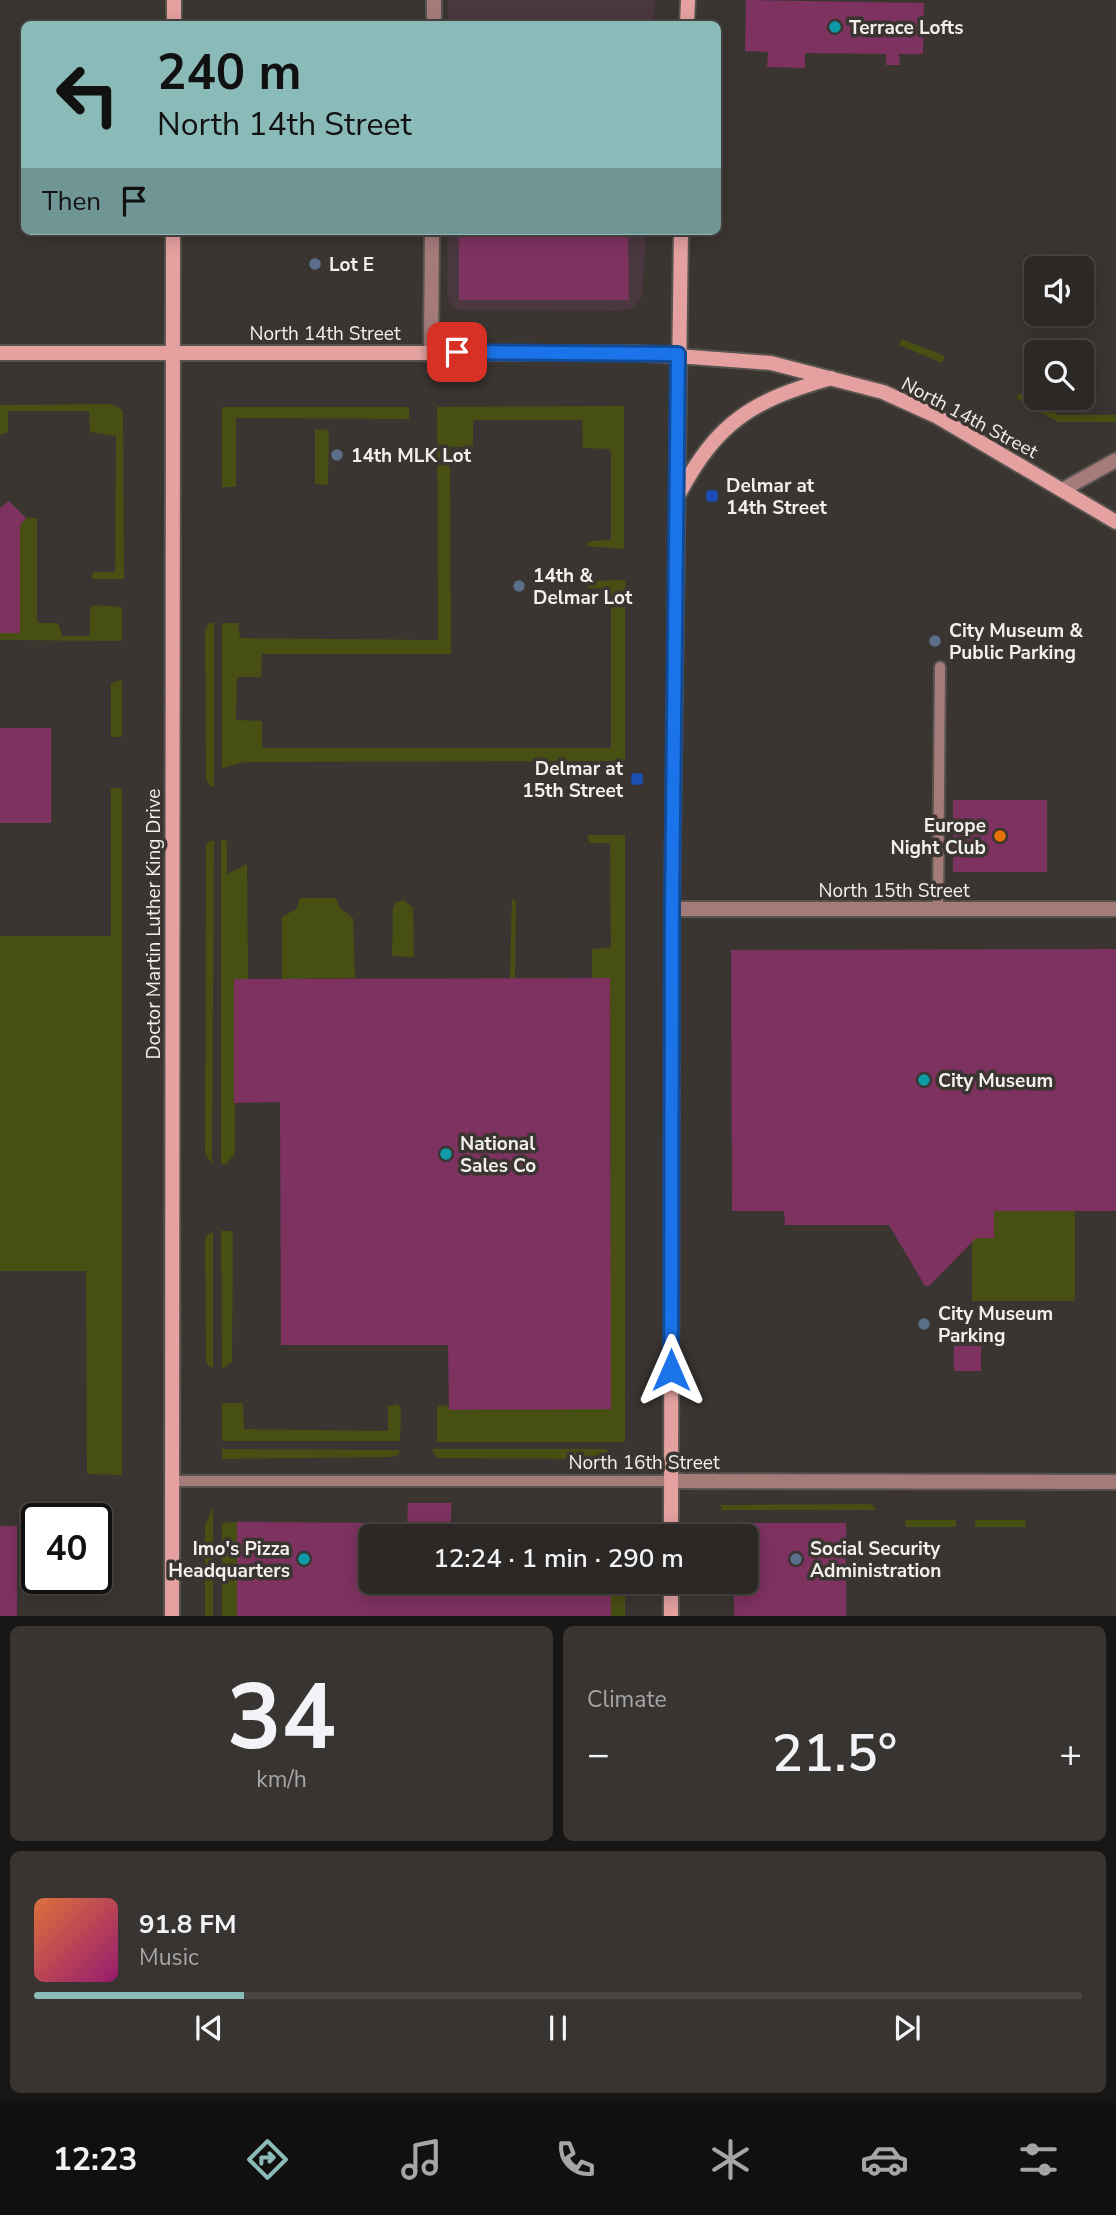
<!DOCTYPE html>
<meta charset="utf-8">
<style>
:root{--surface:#2c2825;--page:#383432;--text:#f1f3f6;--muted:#a6a6a7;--line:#484442;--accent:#8bbbb9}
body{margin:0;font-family:"Nunito Sans",sans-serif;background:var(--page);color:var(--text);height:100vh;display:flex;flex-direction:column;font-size:26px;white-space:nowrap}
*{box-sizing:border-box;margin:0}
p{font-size:23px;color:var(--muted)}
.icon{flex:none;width:38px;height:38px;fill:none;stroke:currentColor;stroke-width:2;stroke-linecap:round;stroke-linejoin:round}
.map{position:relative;height:1616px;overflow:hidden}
.sheet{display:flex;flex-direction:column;gap:10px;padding:10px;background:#181614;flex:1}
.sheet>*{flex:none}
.hud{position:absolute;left:21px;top:21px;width:700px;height:214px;border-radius:10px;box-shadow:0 4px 18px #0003,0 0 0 2px var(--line);background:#8bbbb9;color:#111;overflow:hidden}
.controls{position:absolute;left:1024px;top:256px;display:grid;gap:14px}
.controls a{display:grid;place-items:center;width:70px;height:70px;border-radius:10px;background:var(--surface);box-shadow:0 4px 18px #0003,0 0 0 2px var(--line);font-size:35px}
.speed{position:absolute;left:21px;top:1503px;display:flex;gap:14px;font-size:35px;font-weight:700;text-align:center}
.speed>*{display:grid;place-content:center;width:91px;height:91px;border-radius:50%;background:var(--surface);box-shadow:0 4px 18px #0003,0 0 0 2px var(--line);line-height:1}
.speed .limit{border:4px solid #111;border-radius:10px;background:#fff;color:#111}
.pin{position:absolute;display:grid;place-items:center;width:60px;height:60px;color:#fff;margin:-30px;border-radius:14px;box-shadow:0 4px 10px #0006}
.me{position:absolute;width:77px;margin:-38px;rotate:0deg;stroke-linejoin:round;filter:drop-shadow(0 0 5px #0008)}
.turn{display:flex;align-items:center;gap:24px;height:147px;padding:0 21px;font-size:32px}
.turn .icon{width:91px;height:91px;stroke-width:2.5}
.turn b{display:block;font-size:49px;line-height:60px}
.then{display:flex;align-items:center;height:66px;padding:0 21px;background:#0003;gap:14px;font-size:26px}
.big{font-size:52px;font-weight:600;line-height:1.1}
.sheet .card{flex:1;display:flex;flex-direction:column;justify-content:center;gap:10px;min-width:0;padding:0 24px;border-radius:10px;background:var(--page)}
.sheet .dial{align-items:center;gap:0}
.dial b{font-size:91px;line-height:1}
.song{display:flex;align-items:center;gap:21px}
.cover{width:84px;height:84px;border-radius:10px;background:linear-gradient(135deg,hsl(20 70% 55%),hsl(320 70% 35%))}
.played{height:7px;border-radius:4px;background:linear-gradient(90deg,var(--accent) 20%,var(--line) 20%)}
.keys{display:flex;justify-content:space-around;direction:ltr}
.heat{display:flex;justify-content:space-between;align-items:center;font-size:38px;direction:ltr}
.sheet .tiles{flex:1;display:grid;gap:10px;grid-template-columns:1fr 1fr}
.card:last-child{grid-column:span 2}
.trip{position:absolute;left:359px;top:1524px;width:399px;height:70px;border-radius:10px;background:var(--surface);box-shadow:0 4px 18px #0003,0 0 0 2px var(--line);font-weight:600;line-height:70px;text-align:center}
.tab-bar{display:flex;height:112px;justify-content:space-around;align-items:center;background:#12100f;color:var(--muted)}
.tab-bar .icon{width:49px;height:49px}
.tab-bar .selected{color:var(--accent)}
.tab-bar b{font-size:32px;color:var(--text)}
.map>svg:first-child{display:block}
</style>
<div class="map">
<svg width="1116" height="1617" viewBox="0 0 1116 1617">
<rect width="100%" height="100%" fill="#3a3531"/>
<g fill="#4b373f">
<polygon points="448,0 655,0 654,24 448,24"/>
<polygon points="448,231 646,231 642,297 631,309 617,311 459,310 450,304 447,297"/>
</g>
<g fill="#484f13">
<polygon points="902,339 945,356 942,363 899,345"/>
<polygon points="1020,393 1058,415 1116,415 1116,422 1058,422 1016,398"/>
<polygon points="111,404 123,410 124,579 92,579 93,572 115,572 116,436 90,432 89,411 8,411 8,432 0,435 0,405"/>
<polygon points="624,406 624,549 586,546 590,541 611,540 611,449 583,448 582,420 473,420 473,447 450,447 451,654 262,654 261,677 237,677 236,720 262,721 262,748 611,748 611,589 589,588 587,581 625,580 625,761 245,762 222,768 222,623 238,623 240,638 438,640 437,407"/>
<polygon points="222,407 409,407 409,419 236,418 236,487 222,487"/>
<polygon points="315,429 329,430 328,485 315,484"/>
<polygon points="26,518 37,518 37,623 58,623 62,636 90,636 90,609 94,605 122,607 122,641 0,640 0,633 20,633 20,525"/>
<polygon points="209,623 214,623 214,787 210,786 206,779 205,630"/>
<polygon points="116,681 122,681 122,737 111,737 111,684"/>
<polygon points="111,788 122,788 122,1475 87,1474 86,1271 0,1271 0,936 111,936"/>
<polygon points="588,835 625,835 625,1442 437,1442 437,1405 449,1406 449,1410 611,1409 610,979 592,978 592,949 611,947 610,843 589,843"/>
<polygon points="221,840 227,841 227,874 247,864 248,979 234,979 235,1153 227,1164 221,1164"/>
<polygon points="209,841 214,841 212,1164 205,1153 206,845"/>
<polygon points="300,898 336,898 339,907 353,918 355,978 282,979 282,917 296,909"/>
<polygon points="512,898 516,902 515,978 510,978"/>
<polygon points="404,900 413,908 414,957 392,956 393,908 396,902"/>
<rect x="972" y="1211" width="103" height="90"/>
<polygon points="213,1231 213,1369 206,1363 205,1238"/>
<polygon points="221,1231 233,1231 232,1362 222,1369"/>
<polygon points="222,1403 243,1403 244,1429 388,1431 388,1406 396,1404 401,1407 400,1441 222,1441"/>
<polygon points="222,1449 400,1450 398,1455 392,1457 222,1459"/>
<polygon points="432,1449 607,1449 607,1459 437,1458"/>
<polygon points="870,1504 877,1510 722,1510 720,1505"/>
<polygon points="213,1508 213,1616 205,1616 205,1526"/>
<polygon points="905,1520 956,1520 956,1527 906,1527"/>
<polygon points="975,1520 1025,1520 1026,1527 975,1527"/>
<polygon points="237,1522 237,1616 222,1616 222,1523"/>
<rect x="611" y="1582" width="14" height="34"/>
</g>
<g fill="#7d325f">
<polygon points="746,0 924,3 923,54 899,54 900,65 886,65 886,54 805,53 805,68 767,67 768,52 745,51"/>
<polygon points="459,231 628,231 629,300 459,300"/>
<polygon points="9,501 26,518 20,525 20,633 0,633 0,508"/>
<rect x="0" y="728" width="51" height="95"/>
<rect x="953" y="800" width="94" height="72"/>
<polygon points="1116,949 1116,1211 994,1211 994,1238 976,1238 929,1286 925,1286 889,1225 785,1225 784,1211 732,1211 731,950"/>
<polygon points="610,978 611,1409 449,1410 448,1345 281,1345 280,1102 234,1103 234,979"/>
<rect x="954" y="1346" width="27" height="25"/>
<polygon points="408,1503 451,1503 451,1524 610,1524 610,1536 371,1536 371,1582 611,1582 611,1617 237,1617 237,1522 407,1523"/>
<polygon points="734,1523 846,1523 846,1617 734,1617 734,1582 746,1582 746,1536 734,1536"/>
<rect x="0" y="1526" width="17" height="91"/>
</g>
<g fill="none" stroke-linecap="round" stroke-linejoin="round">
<defs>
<g id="lane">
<polyline points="938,909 940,667"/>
<polyline points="172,1481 671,1481"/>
</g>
<g id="street">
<polyline points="434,24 434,0"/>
<polyline points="431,351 432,231"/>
<polyline points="1062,490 1116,460"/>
<polyline points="672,909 1116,909"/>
<polyline points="671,1481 1116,1482"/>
</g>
<g id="secondary">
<polyline points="174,24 174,0"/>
<polyline points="687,24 688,0"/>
<polyline points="0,353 637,353 771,363 883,392 936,416 1116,522"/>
<path d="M679,494c39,-73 73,-93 152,-116"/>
<polyline points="671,1536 672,909 681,231"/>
<polyline points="172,1617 173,231"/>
<polyline points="671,1617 671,1582"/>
</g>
</defs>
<use href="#lane" stroke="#57534f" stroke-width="14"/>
<use href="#street" stroke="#57534f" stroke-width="18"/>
<use href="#secondary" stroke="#57534f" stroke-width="18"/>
<use href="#lane" stroke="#a57b7a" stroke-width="10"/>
<use href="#street" stroke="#a57b7a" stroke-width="14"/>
<use href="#secondary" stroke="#e4a1a0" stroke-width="14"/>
</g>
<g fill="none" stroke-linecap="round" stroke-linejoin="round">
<defs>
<polyline id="route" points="457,352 678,354 672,909 671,1370"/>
</defs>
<use href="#route" stroke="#114b97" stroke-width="18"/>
<use href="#route" stroke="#1a73e8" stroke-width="12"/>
</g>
<g fill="#0f9aa8" stroke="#3a3531" stroke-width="2.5">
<circle cx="835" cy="27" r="7"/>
<circle cx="924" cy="1080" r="7"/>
<circle cx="446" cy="1154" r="7"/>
<circle cx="304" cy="1559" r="7"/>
</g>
<g fill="#5c6f8a" stroke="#3a3531" stroke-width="2.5">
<circle cx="315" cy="264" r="7"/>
<circle cx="337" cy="455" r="7"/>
<circle cx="519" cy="586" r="7"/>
<circle cx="935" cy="641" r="7"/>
<circle cx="924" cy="1324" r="7"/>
<circle cx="796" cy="1559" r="7"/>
</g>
<g fill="#1a4fb4" stroke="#3a3531" stroke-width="2.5">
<rect x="705" y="489" width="14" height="14" rx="3.5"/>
<rect x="630" y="772" width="14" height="14" rx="3.5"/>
</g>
<circle fill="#e8710a" stroke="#3a3531" stroke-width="2.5" cx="1000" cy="836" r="7"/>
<g text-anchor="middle" stroke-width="7" stroke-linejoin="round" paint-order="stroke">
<g font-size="19" font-weight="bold" fill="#f2efed" stroke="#3a3531" text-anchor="start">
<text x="849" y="34">Terrace Lofts</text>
<text x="329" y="271">Lot E</text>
<text x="351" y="462">14th MLK Lot</text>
<text x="726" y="492">Delmar at<tspan x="726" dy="22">14th Street</tspan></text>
<text x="533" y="582">14th &amp;<tspan x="533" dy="22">Delmar Lot</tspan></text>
<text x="949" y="637">City Museum &amp;<tspan x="949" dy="22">Public Parking</tspan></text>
<text x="623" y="775" text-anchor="end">Delmar at<tspan x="623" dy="22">15th Street</tspan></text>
<text x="986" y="832" text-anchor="end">Europe<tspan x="986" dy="22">Night Club</tspan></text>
<text x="938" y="1087">City Museum</text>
<text x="460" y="1150">National<tspan x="460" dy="22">Sales Co</tspan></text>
<text x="938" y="1320">City Museum<tspan x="938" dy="22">Parking</tspan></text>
<text x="290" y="1555" text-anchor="end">Imo's Pizza<tspan x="290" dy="22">Headquarters</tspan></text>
<text x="810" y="1555">Social Security<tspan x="810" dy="22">Administration</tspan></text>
</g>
<g font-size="19" fill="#f2efed" stroke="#3a3531">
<text x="325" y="340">North 14th Street</text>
<text transform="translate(970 417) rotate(28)" y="7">North 14th Street</text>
<text x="894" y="897">North 15th Street</text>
<text transform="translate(153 924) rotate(-90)" y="7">Doctor Martin Luther King Drive</text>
<text x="644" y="1469">North 16th Street</text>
</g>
</g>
</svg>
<div class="controls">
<a><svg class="icon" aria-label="sound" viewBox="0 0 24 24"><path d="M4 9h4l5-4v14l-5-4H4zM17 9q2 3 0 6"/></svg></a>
<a><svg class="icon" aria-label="search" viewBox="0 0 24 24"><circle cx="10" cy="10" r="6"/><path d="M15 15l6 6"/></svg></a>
</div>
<div class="speed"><div class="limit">40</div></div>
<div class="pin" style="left:457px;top:352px;background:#d93025"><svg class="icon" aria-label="arrive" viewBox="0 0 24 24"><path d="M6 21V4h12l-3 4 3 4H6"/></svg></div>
<svg class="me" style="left:671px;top:1370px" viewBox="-20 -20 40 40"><path d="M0-17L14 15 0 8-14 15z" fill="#1a73e8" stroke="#fff" stroke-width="4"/></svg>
<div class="trip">12:24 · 1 min · 290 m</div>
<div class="hud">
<div class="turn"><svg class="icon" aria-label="left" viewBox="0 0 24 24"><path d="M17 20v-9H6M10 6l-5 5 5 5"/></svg><div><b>240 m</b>North 14th Street</div></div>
<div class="then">Then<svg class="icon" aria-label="arrive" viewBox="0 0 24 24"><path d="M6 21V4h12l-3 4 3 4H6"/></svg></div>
</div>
</div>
<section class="sheet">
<div class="tiles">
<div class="card dial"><b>34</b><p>km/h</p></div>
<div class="card"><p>Climate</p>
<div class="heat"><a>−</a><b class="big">21.5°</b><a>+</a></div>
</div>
<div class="card">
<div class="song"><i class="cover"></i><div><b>91.8 FM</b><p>Music</p></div></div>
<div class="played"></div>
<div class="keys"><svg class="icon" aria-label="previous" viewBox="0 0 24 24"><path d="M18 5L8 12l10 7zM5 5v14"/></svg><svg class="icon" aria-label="pause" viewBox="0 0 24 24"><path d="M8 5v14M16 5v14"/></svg><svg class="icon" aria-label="next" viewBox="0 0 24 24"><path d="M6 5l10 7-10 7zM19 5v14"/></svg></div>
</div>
</div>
</section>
<nav class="tab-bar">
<b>12:23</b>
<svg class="icon selected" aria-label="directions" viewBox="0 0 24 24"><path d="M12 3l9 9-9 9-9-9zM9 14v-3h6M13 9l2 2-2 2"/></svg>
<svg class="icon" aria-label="music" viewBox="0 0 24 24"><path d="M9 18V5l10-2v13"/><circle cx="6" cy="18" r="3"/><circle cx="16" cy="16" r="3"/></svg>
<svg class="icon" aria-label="phone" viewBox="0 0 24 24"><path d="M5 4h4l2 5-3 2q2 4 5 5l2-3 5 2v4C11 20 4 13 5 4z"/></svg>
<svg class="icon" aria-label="climate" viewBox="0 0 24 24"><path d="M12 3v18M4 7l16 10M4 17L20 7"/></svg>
<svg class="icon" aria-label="car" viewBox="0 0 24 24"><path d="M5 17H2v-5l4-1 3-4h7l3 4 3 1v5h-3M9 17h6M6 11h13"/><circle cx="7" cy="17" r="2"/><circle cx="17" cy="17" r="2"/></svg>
<svg class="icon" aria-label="filters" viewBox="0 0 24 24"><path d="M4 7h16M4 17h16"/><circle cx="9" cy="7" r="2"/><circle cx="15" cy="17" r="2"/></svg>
</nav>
